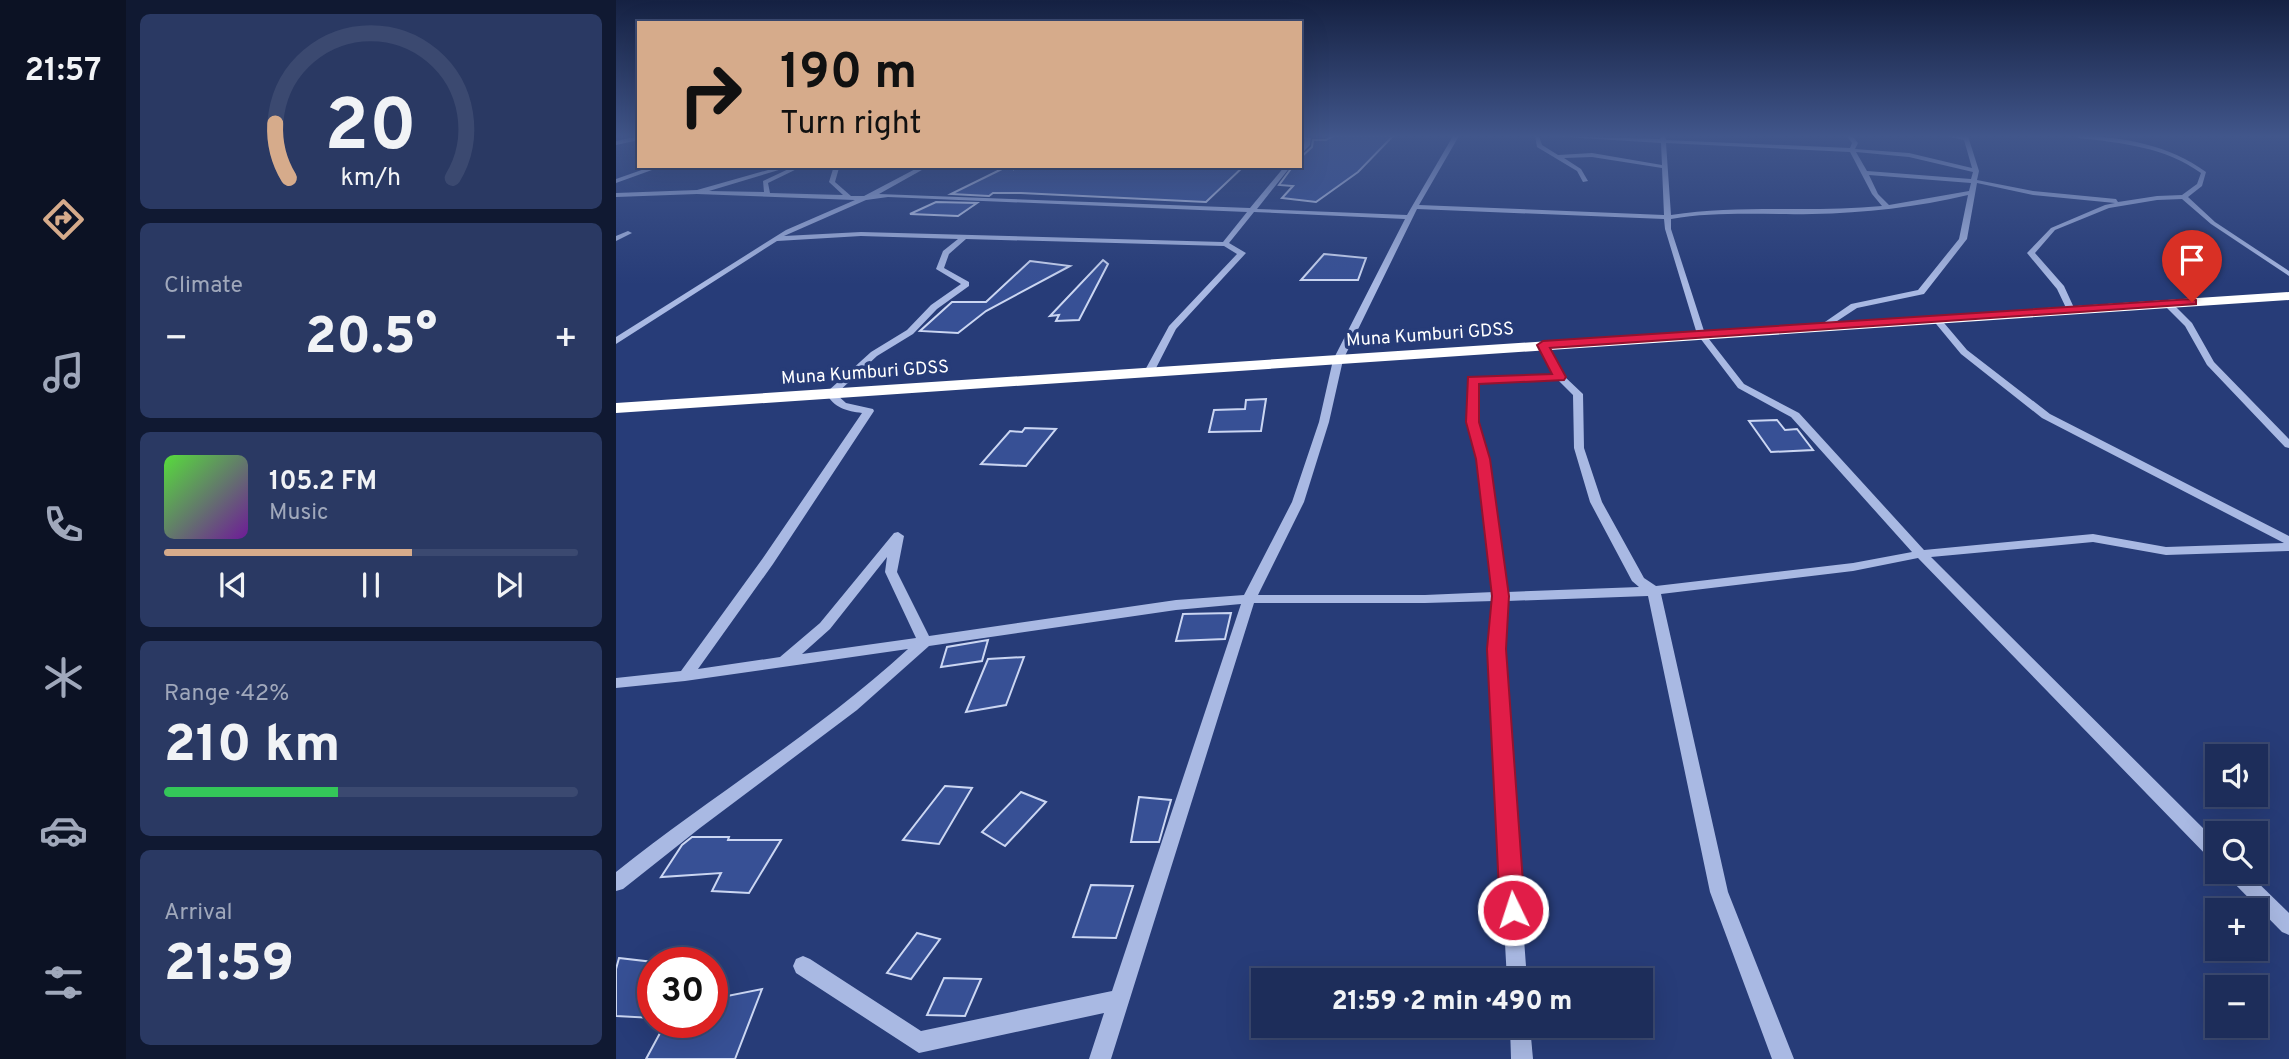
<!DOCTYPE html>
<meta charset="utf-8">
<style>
:root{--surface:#1d2d5a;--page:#2a3963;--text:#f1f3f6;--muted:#a0a8bb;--line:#3b4970;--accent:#d6ab8b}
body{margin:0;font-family:Overpass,sans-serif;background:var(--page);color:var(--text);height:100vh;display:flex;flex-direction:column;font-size:26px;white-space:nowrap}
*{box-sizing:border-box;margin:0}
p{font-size:23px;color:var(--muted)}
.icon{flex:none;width:38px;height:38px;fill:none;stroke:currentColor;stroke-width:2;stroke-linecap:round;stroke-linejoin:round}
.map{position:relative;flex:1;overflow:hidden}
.panel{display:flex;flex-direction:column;gap:14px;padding:14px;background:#101932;width:490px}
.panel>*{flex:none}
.top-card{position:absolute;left:21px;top:21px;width:665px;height:147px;border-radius:0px;box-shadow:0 7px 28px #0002,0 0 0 2px var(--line);background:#d6ab8b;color:#111;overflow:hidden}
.controls{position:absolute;left:1589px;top:744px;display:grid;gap:14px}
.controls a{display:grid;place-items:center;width:63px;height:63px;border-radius:0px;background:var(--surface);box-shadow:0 7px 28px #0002,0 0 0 2px var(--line);font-size:35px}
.speed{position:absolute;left:21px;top:947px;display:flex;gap:14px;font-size:35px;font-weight:700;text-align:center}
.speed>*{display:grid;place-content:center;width:91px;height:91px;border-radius:50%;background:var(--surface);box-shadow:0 7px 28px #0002,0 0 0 2px var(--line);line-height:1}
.speed .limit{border:10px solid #d22;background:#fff;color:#111}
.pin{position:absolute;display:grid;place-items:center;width:60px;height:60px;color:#fff;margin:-72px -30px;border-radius:50% 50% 50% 0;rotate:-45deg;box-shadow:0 0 7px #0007}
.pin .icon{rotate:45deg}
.me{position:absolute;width:77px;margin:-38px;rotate:356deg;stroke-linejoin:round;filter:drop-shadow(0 0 5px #0008)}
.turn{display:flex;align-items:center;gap:24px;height:147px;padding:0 28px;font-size:32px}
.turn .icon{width:91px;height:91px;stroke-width:2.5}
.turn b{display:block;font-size:49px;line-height:60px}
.big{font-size:52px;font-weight:800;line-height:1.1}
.panel .tile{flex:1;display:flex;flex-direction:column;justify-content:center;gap:10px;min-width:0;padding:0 24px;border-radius:10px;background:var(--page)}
.panel .dial{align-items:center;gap:0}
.dial svg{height:182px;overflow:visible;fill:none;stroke:var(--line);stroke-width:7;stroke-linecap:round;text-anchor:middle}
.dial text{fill:var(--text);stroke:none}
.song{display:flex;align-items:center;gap:21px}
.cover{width:84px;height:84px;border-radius:10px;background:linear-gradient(135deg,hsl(110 70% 55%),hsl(280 70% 35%))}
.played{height:7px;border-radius:4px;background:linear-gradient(90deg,var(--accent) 60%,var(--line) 60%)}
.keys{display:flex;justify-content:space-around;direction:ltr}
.heat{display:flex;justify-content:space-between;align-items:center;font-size:38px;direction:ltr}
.charge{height:10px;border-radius:5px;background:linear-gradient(90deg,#34c759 42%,var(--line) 0)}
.trip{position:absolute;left:635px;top:968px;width:402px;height:70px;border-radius:0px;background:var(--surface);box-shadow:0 7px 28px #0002,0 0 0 2px var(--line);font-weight:800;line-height:70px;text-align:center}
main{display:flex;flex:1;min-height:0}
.tab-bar{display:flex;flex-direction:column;width:126px;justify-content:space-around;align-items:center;background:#0c1224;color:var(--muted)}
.tab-bar .icon{width:49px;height:49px}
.tab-bar .current{color:var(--accent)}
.tab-bar b{font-size:32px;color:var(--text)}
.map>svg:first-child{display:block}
</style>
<main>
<nav class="tab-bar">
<b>21:57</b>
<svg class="icon current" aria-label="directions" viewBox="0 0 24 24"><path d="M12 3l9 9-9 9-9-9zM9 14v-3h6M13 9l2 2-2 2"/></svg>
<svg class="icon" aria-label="music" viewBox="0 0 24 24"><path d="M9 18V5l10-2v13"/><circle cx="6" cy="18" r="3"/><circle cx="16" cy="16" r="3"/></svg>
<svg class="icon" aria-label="phone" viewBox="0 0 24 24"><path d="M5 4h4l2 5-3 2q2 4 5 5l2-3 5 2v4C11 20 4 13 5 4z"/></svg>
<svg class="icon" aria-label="climate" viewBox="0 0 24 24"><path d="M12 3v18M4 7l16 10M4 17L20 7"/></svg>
<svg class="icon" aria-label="car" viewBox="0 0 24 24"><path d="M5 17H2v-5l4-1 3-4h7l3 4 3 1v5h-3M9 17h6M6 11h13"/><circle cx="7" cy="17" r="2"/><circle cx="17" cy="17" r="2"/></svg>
<svg class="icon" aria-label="filters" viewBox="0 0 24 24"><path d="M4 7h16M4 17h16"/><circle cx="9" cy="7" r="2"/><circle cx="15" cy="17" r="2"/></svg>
</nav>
<section class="panel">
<div class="tile dial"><svg viewBox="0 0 100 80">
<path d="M14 69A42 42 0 1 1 86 69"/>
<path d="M14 69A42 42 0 0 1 8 45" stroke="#d6ab8b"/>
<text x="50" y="56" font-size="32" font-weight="700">20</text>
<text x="50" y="72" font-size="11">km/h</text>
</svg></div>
<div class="tile"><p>Climate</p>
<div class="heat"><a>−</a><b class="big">20.5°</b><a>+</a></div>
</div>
<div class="tile">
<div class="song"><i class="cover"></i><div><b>105.2 FM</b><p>Music</p></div></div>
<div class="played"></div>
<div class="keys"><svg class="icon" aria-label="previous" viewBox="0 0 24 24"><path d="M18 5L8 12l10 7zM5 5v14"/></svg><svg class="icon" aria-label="pause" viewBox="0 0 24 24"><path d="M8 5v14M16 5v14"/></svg><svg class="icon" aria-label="next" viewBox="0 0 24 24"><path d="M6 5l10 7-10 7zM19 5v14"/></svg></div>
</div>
<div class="tile"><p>Range · 42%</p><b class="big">210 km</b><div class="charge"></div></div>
<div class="tile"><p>Arrival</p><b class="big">21:59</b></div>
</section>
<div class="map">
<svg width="1673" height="1059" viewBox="0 0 1673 1059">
<rect width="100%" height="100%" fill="#273c78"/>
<g fill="#375095" stroke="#cbd6f2" stroke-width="2">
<polygon points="717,136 777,136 742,172 700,202 666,198 677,186 663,185 677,166 684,166 684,158 696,147 697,140 710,140"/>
<polygon points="392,166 397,169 397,166 628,166 590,202 405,193 377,193 373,196 335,194"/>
<polygon points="320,202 361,203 342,216 294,214"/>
<polygon points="708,254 750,258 742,280 685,280"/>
<polygon points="487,260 492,264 463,320 440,321 443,315 434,316"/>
<polygon points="414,261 454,266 370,311 342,333 304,331 336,302 370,302"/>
<polygon points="650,399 645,431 593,432 598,410 629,409 630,400"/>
<polygon points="1161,420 1169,430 1181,429 1197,450 1155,452 1133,421"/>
<polygon points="409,428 440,429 410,466 365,464 394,431 406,432"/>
<polygon points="615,613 609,639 560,641 567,614"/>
<polygon points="372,640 366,661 325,667 331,647"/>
<polygon points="408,657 390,705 350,712 372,659"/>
<polygon points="329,786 356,788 323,844 287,840"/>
<polygon points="405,792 430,802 389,846 366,832"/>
<polygon points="523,797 555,800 543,842 515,842"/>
<polygon points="76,837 113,837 112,840 165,840 133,893 96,891 105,873 45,877 66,845"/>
<polygon points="475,885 517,886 500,938 457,937"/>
<polygon points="301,933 324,939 295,979 271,973"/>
<polygon points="3,958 37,962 37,1018 0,1016 0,969"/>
<polygon points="328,978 365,979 349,1016 311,1015"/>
<polygon points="146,989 119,1059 30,1059 50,1022 96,1022 96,999"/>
</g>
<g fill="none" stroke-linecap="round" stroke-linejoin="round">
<g fill="#a9b9e3" fill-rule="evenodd">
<polygon points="23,136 23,140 0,145 0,141"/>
<polygon points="684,136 695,138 694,145 684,155 684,149 688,145 689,139"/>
<path d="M837,136h6l-40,69 245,10 -2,-47 -70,-11 -28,1 17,11 7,12 -5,1 -6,-11 -40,-24 -2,-11h4l3,9 16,10 34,-2 70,12 -1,-22 -112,-7 111,3 1,-3h4l1,4 184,8 2,-5 -5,-7h5l6,7 -3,6 54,4 63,15 -8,-28 -19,-4h23l11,35 -2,9 56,11 83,8 2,3 39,-6 25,-1 15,-11 4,-11c-36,-26 -79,-30 -122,-35l-2,-2c44,0 93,9 129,36l-4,14 -14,11 27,25 74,49v5l-78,-52 -29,-25 -25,1 -48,8 -54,22 -20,23 29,33 11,24 -7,2 -11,-23 -30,-36 24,-25 54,-23 10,-2 -82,-8 -56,-12 -10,56 -43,55 -67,14 -32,21 -4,-3 1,-2 29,-20 67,-14 41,-51 9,-44c-51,12 -103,18 -156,19 -47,1 -94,-3 -141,5v10l34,105 39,50 55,29 125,137 169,-16 73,13 118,-4 -242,-125 -81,-64 -29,-35 4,-3 3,1 28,33 83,64 239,122v15l-123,4 -73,-13 -162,15 286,285v20l-6,-2 -293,-302 -65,13 -192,23 67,298 66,167h-22l-62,-167 -62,-296 -141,5 -4,48 24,331h-20l-18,-331 5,-48 -69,2h-171l-143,456h-22l15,-46 -185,40 -123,-80 -3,-7 3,-7 7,-3 7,3 111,72 191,-40 129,-387 -65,6 -247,36 -72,64 -157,118 -77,61 -7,2v-19c96,-77 202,-140 292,-223l-223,32 -69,7v-10l65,-7 82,-113 99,-145c-15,-2 -28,-5 -36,-20l2,-2 43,-39 36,-22 24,-25 30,-21 -25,-15 7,-18 15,-12 -97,-3 -84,5 -161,103v-7l170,-107 69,-30 -158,-6 -81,3v-4l81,-3 85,-24h10l-83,25 55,1 -1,-11 32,-15h8l-35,17 2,10 73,2 -14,-13 4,-13 -18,-3h21l3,2 -4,14 16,14h13l57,-30h8l-50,28 371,14 35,-42h6l-34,43 150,6zM1050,143l184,9 22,42 10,12c-70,7 -142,-2 -211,9zM1240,152l53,5 64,15 -2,7 -104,-8zM1253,175l102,8 -2,8 -80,14 -11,-11zM272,197l359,15 -24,30 -362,-10 -77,4 82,-36zM801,209l247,10 1,10 32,105 41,54 53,29 121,135 -59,11 -197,23 -12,-8 -42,-76 -18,-54 -1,-54 -19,-18 -16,-31 -5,-3 -5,3 16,29 -81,3 -5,3 -1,42 10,37 17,133 -69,3h-167l46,-93 25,-80 14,-62zM638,212l151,7 -72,141 -14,62 -27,80 -48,93 -68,5 -247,36 -32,-64 7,-36 -6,-4 -4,1 -74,90 -40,34 -82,12 75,-105 101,-153 -1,-2 -27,-6 -10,-9 41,-38 36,-22 24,-25 32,-23v-4l-25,-14 5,-14 17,-15 258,7 13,8 -68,72 -25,46 5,3 5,-3 22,-43 70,-76 -17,-10zM942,380l15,15 1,53 16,54 42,79 7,6 -132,5 -18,-133 -12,-37 1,-39zM271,557l-2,15 31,66 -114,16 28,-25z"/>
<polygon points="37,166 47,166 0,183 0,179"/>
<polygon points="12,231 16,233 0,241 0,236"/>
<polygon points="1549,302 1555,302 1576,323 1598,362 1673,439 1673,448 1669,447 1591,365 1569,326 1549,306"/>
<polygon points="1610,872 1631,872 1673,913 1673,935 1666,932 1613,878"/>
<polygon points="894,1026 914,1026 917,1059 895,1059"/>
</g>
<polygon fill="#fff" fill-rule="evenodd" points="1673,292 1673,300 0,413 0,403"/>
</g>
<linearGradient id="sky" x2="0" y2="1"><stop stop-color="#152142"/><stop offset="0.48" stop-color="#41568b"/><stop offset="1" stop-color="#41568b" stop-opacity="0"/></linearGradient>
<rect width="1673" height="284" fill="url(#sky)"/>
<polygon fill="#e11d48" stroke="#92132f" stroke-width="2" points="1576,299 1580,300 1580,304 934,348 950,377 948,380 863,384 863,422 874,459 893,596 890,649 909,910 905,918 897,921 888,918 884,910 871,649 876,596 860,459 850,422 852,377 936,374 921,345 927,341"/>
<g text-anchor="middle" stroke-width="7" stroke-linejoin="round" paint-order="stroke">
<g font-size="18" fill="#fff" stroke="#273c78">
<text transform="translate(814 334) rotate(-4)" y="6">Muna Kumburi GDSS</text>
<text transform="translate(249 372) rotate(-4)" y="6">Muna Kumburi GDSS</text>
</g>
</g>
</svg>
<div class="controls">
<a><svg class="icon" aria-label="sound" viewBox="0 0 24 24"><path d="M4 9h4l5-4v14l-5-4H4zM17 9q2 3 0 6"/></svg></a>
<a><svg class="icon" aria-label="search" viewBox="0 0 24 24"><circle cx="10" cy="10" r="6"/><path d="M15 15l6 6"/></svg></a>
<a>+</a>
<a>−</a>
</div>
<div class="speed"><div class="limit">30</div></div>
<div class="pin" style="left:1576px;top:302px;background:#d93025"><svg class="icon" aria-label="arrive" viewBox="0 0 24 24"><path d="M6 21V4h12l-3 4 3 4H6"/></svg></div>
<svg class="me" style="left:897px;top:910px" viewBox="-20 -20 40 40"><circle r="17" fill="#e11d48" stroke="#fff" stroke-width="3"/><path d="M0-11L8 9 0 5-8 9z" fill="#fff"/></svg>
<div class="trip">21:59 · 2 min · 490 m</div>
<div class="top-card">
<div class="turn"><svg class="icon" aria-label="right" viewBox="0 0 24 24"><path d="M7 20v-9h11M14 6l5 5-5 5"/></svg><div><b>190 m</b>Turn right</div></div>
</div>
</div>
</main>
